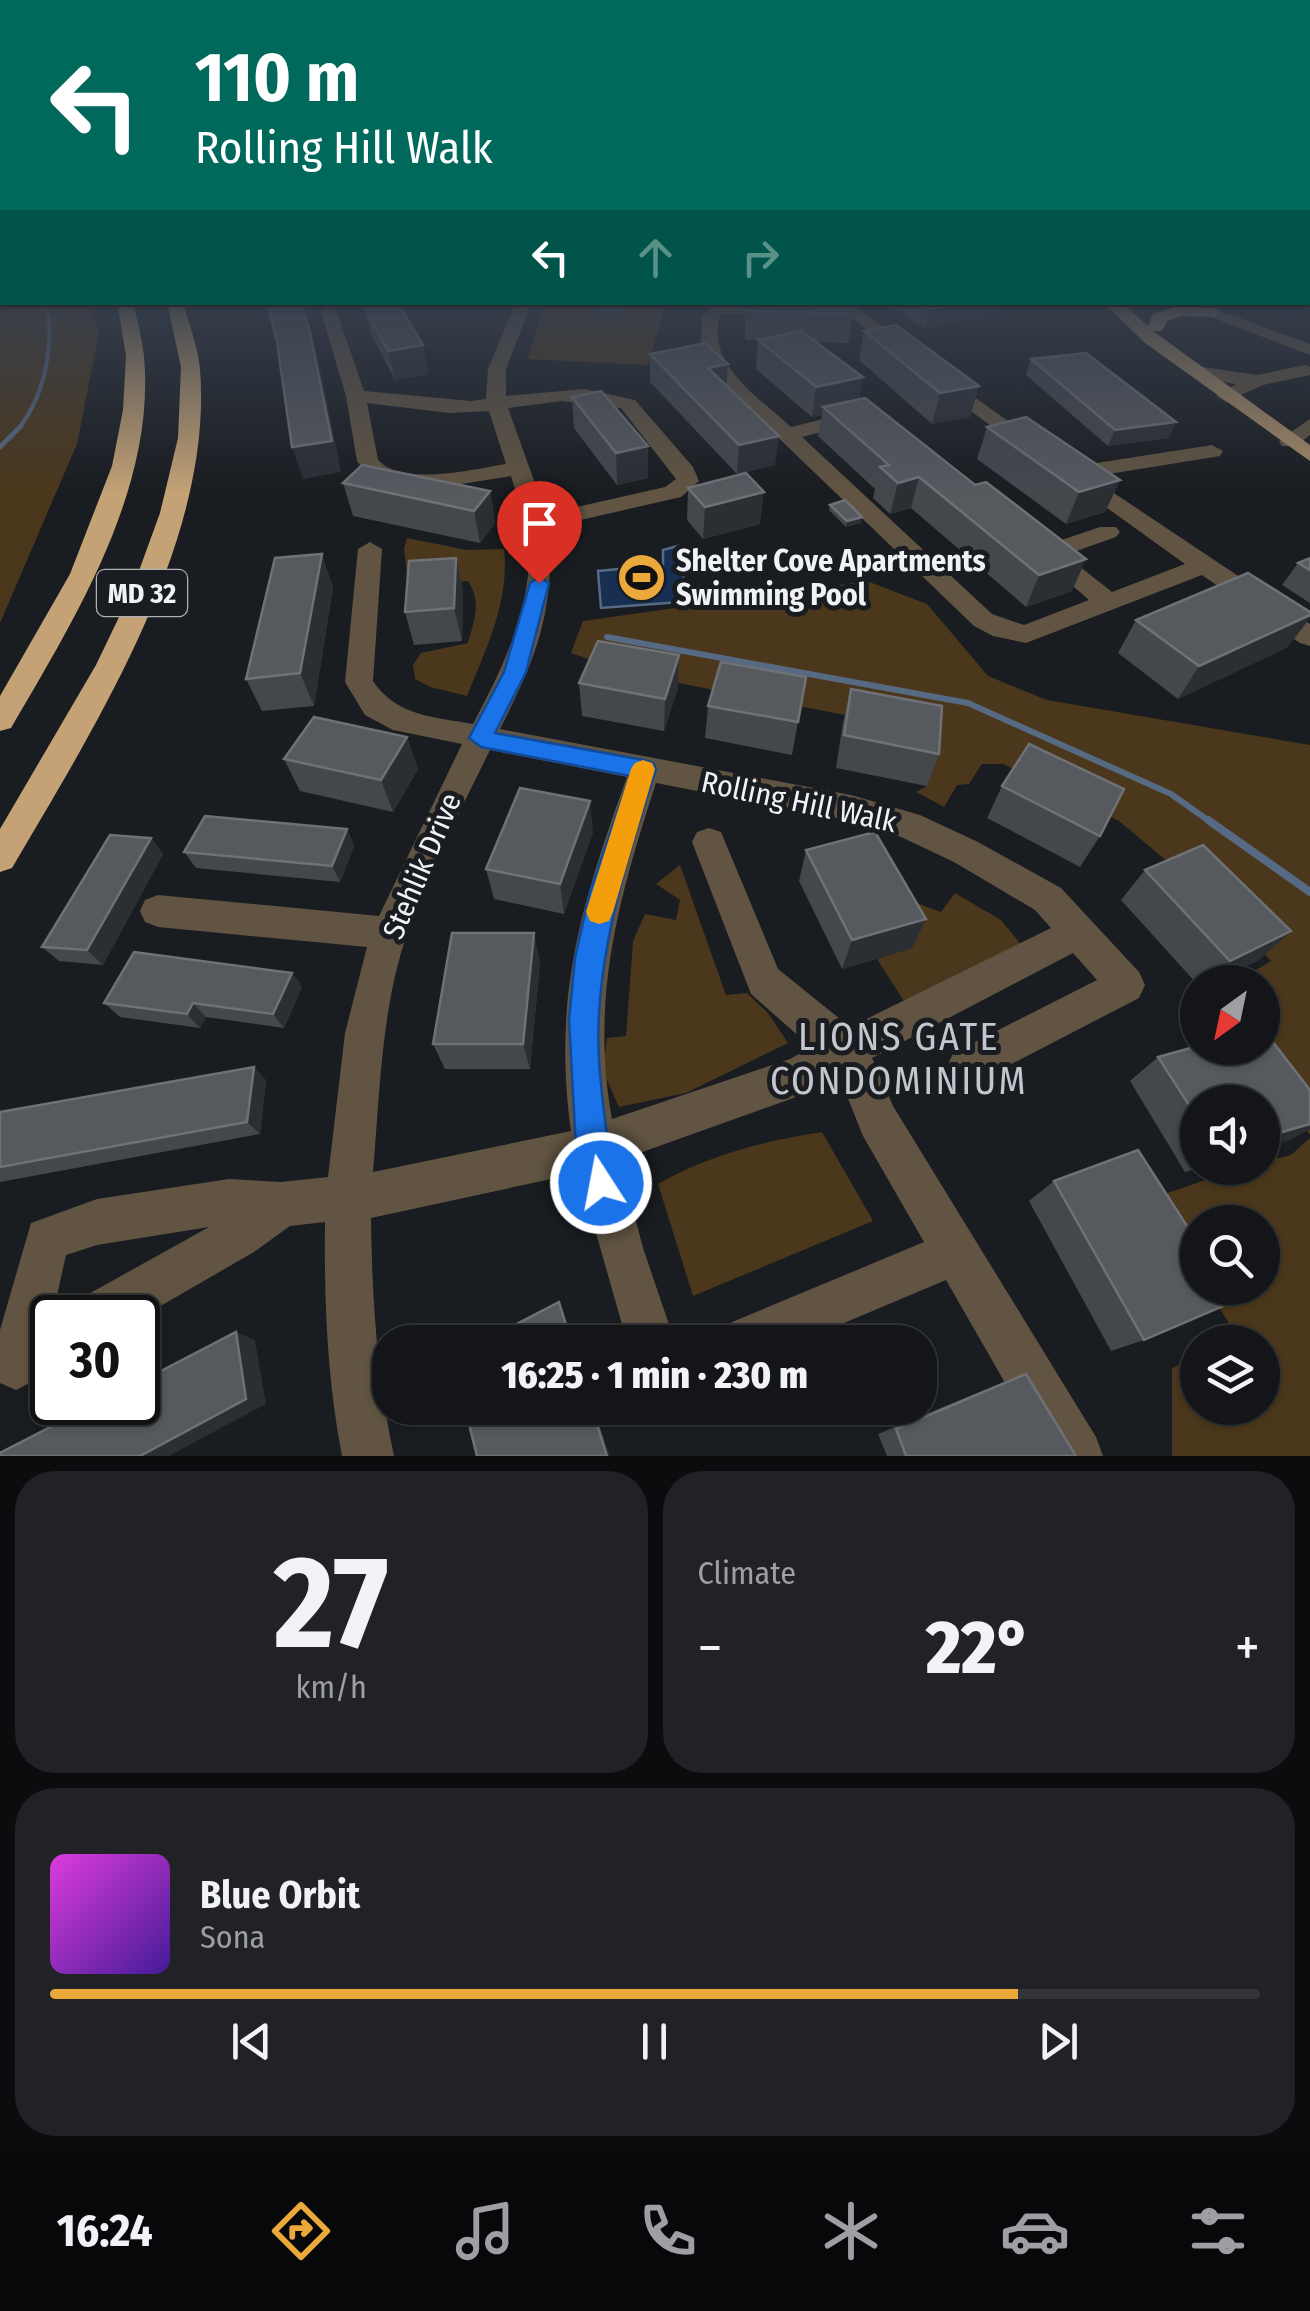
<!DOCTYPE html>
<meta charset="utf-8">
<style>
:root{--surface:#131518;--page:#202225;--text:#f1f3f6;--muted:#9d9fa2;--line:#323437;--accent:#eca93b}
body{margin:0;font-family:"Fira Sans Condensed",sans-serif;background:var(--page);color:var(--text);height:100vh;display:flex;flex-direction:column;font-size:38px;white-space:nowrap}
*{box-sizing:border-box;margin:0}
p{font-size:32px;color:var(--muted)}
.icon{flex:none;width:55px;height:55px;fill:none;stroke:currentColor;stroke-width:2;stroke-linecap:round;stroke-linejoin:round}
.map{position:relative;height:1456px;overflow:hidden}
.panel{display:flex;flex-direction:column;gap:15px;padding:15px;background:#0a0c0d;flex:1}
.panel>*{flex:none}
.guide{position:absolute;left:0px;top:0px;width:1310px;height:305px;box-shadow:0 2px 8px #0004,0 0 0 2px var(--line);background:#00695c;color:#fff;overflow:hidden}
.needle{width:65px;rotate:213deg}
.buttons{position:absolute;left:1180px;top:965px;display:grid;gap:20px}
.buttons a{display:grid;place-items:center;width:100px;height:100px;border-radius:50%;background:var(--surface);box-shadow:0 2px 8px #0004,0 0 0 2px var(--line);font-size:50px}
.speed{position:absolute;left:30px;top:1295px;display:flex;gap:20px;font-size:50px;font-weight:700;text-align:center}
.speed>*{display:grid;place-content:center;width:130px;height:130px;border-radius:50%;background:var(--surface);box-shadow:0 2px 8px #0004,0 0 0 2px var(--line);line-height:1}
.speed .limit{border:5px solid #111;border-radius:15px;background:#fff;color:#111}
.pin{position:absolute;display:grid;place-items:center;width:85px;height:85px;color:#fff;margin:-102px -42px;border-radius:50% 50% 50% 0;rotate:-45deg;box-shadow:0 0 10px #0007}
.pin .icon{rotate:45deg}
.me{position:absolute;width:110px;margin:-55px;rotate:349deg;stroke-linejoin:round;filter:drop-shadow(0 0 8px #0008)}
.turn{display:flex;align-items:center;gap:35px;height:210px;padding:0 30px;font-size:45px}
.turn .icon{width:130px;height:130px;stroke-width:2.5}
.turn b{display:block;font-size:70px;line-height:85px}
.lanes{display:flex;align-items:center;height:95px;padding:0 30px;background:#0003;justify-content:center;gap:50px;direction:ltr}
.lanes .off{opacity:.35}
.big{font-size:75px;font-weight:800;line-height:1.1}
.panel .card{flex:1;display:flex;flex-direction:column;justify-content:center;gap:15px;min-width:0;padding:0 35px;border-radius:40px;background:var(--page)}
.panel .dial{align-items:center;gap:0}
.dial b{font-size:130px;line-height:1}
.song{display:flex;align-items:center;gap:30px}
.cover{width:120px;height:120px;border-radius:15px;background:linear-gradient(135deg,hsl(300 70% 55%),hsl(260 70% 35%))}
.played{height:10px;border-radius:5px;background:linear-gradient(90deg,var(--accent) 80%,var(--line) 80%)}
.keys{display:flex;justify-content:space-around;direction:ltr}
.heat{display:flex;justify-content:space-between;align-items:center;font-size:55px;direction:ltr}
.panel .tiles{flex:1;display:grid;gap:15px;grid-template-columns:1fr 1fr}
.card:last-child{grid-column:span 2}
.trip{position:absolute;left:372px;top:1325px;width:565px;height:100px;border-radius:40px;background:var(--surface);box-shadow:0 2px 8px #0004,0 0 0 2px var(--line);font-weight:800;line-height:100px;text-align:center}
.menu{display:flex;height:160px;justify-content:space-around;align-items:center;background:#08080a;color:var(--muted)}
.menu .icon{width:70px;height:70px}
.menu .current{color:var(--accent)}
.menu b{font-size:45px;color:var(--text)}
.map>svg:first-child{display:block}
</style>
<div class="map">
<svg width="1310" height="1456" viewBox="0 0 1310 1456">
<rect width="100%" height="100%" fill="#191c20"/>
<g fill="#4b371b">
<polygon points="10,303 88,303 99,332 77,444 0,623 0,312"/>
<polygon points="545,303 666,303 648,365 528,359"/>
<path d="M407,538l60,12 37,-1c6,52 -18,100 -37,147l-37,-9 -15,-8 -2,-14 8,-12 47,-10c6,-22 14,-41 0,-62l-60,3 -4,-36z"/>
<polygon points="867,581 927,604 988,676 1047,700 1310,745 1310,1135 1270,1071 1262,1048 1262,982 1236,982 1271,961 1215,901 1119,821 1003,764 982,764 969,784 957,785 944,807 916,792 927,786 887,723 631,674 571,653 583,621"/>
<polygon points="680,865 726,995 747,993 768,1013 788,1043 686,1093 619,1107 603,1071 607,1038 626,1036 633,941 645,914 676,920 680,900 656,884"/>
<polygon points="955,893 1001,920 1023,947 904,1001 877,959 912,948 890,909 919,904 941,912"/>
<path d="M822,1132l51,89 -180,75 -35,-112c51,-29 106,-43 164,-52z"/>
<polygon points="1310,1138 1310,1456 1172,1456 1172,1368 1197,1357 1198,1408 1262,1408 1262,1342 1229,1342 1238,1338 1207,1288 1262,1288 1262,1222 1198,1222 1197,1271 1153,1198 1241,1168 1262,1168 1263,1162 1291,1155"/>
</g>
<polygon fill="#162f53" stroke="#576a84" stroke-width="2.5" points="681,545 702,561 684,572 680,602 601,608 598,571 663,565 663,550"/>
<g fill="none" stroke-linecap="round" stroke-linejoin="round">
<path stroke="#576a84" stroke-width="4" d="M19,428c27,-35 35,-83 28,-126"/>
<polyline stroke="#576a84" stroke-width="5" points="0,447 21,426"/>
<polyline stroke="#576a84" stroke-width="6" points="607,637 968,703 1171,794 1212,823"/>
<polyline stroke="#576a84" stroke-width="8" points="1208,820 1310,892"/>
<g fill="#615442" fill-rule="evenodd">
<polygon points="1308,296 1310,297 1310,307 1301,302 1308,302"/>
<path d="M516,302h16l-26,67v27l79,-7 50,11 58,67 6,14 -18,16 -131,30c3,87 -11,125 -50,202l351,66 69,20 58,27 83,46 78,84 6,13 -6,13 -172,89 -14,-6 -6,-14 6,-14 144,-73 -24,-27 -201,105 21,48 203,331 7,19h-56l-101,-176 -147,62h-81l7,-17 199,-83 -61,-106 -24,-60 -40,20 -179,64 23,88 32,94h-48l-48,-169 -208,45c1,80 6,160 23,238h-52c-15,-77 -18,-156 -17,-234l-35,4 -36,26 -116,67 -69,-1 7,-17 133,-74 -112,18 -31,10 -14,63v53l-36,19 -16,-7v-53l31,-107 66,-24 132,-20 52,3 47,-5 17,-144 22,-86 -209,-20 -13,-5 -5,-11 5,-11 13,-5 221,21 83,-172 -69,-14 -28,-15 -20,-33 13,-133 12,-7 12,7 -9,132c23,35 61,36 100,43 32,-60 67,-132 53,-203 -4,-15 -11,-30 -15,-45l-81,13 -61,-13 -12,-15 -11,-65 -25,-84 8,-5 8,5 27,79 107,10 15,-2 2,-30zM562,401l59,7 55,71 -11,8 -119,27 -38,-106zM367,403l82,10 40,-2 17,53c-32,5 -103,23 -128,-4zM490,750l137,27c-45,125 -75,219 -56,354l-198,41c7,-80 8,-164 35,-241 22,-62 53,-122 82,-181zM656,783l195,38 48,15 55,26 81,48 16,18 -201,99 -72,-58 -57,-137 -12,-4 -12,4 -5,10 59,152 60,53 -21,12 -178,60c-22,-121 7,-222 44,-336z"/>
<polygon points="832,302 851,302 914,352 905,357 899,356"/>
<polygon points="1172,302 1197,302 1310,344 1310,355"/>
<path d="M717,304l74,2 2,4 -8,5 -64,-1c-18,49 39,84 70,113l69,-17 7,2v8l-65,17 190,177 32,11 65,-25 -54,-47 3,-5 62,-21h16l4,5 -4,5 -51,18 47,37 73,-28 -125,-90 11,-7 141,-22 11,6 -3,5 -130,21 220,147v22l-10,-3 -98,-68 -176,68 -33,-7 -19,-10 -266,-256 -7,-23 1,-32z"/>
<polygon points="1305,365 1310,367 1310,375 1263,385 1226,402 1216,396 1236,384 1196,378 1187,372 1196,366 1257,375"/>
<polygon points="942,374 1040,444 1044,448 1040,452 1026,452 935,384 932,380"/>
<polygon points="1310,419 1310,435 1296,446 1282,446 1279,442 1282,438"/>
</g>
<polygon fill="#a88c67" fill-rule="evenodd" points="1103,302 1121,302 1148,326 1153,314 1179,306 1217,309 1217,317 1181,316 1167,321 1162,331 1153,331 1310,445 1310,461 1145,343"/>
<g fill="#c4a275" fill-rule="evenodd">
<path d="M117,302h16c4,18 9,36 11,54 12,133 -69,262 -133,372l-11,3v-35l70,-122 42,-108 11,-56 3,-54z"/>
<path d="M167,302h16c6,22 15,45 17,67 14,171 -105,357 -188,499l-12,4v-43l96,-164 36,-75 28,-77 18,-75 3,-71z"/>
</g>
</g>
<g fill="#44474c">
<polygon points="596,302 628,302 625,315 596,314"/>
<polygon points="745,302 850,302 853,314 848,343 816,342 859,399 1072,591 1026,607 911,508 890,514 873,498 875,489 818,436 822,415 812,417 756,369 758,340 745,340"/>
<polygon points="889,302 997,302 994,314 925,328 888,306"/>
<polygon points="364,306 429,374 395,380 371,334"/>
<polygon points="864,331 979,386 970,417 932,424 859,360"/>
<polygon points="650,354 728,364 726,386 775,465 737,474 650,382"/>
<polygon points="1031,359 1176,422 1168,438 1108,446 1026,375"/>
<polygon points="572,397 648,446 648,478 617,485 574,428"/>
<polygon points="987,427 1120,480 1105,512 1066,524 977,459"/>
<polygon points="343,483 490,491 495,523 480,543 353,516"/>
<polygon points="688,488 760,524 703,539 687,520"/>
<polygon points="830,505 862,517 861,523 846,527 829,510"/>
<polygon points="456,558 463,590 462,641 414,645 405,612"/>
<polygon points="1310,558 1310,603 1282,585 1298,563"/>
<polygon points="333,587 314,706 262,711 246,679"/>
<polygon points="1136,620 1288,647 1178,699 1118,653"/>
<polygon points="806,677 792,755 705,738 708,706"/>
<polygon points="579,683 678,688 664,731 582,716"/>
<polygon points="851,689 939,754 927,786 836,768 843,722"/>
<polygon points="407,737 418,769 393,812 300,791 284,759"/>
<polygon points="1002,786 1100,836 1080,867 987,818"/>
<polygon points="347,829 354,846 340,882 196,868 184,852"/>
<polygon points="593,832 564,914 494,899 486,869"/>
<polygon points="151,838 163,854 103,965 59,961 42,947"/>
<polygon points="806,850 912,948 842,969 799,881"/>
<polygon points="1145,870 1259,960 1213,982 1198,982 1198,985 1121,900"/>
<polygon points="540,962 530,1069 445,1069 433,1044"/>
<polygon points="292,973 302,987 284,1028 206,1017 200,1028 120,1017 104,1003"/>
<polygon points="1158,1057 1291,1140 1198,1102 1198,1168 1199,1168 1185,1172 1130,1081"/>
<polygon points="266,1080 260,1134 0,1182 0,1112"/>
<polygon points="1054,1181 1144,1340 1111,1351 1029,1201"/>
<polygon points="1026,1374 1076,1456 887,1456 878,1434 1001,1383"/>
</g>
<g fill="#2b2e33">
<polygon points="960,302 997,302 994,314 925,328 930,309"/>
<polygon points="309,328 318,357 341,472 303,479 292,447"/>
<polygon points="423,345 429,374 395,380 388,351"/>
<polygon points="728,364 726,392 708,368"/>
<polygon points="863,377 858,408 823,407 822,415 812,417 816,387"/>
<polygon points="979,386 970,417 932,424 940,393"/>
<polygon points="1176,422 1168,438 1108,446 1115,430"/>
<polygon points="779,436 775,465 737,474 739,445"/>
<polygon points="648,446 648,478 617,485 616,453"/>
<polygon points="919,477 911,508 890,514 898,483"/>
<polygon points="1120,480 1105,512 1066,524 1079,492"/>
<polygon points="490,491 495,523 480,543 474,511"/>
<polygon points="764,492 760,524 703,539 705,507"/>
<polygon points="862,517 861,523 846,527 847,521"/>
<polygon points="322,554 333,587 314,706 300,673"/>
<polygon points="456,558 463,590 462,641 454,608"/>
<polygon points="1086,559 1072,591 1026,607 1039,575"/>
<polygon points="1310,615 1310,618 1288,647 1178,699 1199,666"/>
<polygon points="679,655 678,688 664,731 665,699"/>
<polygon points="407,737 418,769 393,812 381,780"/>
<polygon points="590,801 593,832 564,914 560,884"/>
<polygon points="347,829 354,846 340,882 332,866"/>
<polygon points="151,838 163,854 103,965 87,950"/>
<polygon points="926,919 912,948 842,969 852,940"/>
<polygon points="1291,931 1259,960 1213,982 1207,982 1230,961"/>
<polygon points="534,933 540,962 530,1069 523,1044"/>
<polygon points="292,973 302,987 284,1028 273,1014"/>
<polygon points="193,1003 206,1017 200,1028 187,1014"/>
<polygon points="254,1067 266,1080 260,1134 247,1122"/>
<polygon points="1310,1124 1310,1129 1291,1140 1262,1148 1262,1138"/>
<polygon points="559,1302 565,1315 574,1342 571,1342"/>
<polygon points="236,1332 255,1340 266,1404 169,1456 140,1456"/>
<polygon points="592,1408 594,1408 610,1456 607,1456"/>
</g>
<g fill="#56595e" stroke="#6e7176" stroke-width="2.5">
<polygon points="267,302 301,302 309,328 332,441 292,447 277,342"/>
<polygon points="384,302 397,302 423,345 388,351 364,306"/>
<polygon points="596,302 625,302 625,305 595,304"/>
<polygon points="746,302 850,302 853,314 747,311"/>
<polygon points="919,302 960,302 930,309"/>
<polygon points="896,325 979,386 940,393 864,331"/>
<polygon points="801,331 863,377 816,387 758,340"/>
<polygon points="705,343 728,364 708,368 779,436 739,445 650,354"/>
<polygon points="1086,353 1176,422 1115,430 1031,359"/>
<polygon points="601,391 648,446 616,453 572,397"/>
<polygon points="865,398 975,485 986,482 1086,559 1039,575 919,477 898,483 880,467 889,465 823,407"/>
<polygon points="1026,417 1120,480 1079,492 987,427"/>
<polygon points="362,465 490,491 474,511 343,483"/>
<polygon points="746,473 764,492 705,507 688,488"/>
<polygon points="845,500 862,517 847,521 830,505"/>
<polygon points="322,554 300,673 246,679 275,558"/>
<polygon points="456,558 454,608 405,612 409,561"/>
<polygon points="1310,558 1310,570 1298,563"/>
<polygon points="1248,573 1310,612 1310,615 1199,666 1136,620"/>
<polygon points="598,641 679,655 665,699 579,683"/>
<polygon points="721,662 806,677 798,722 708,706"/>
<polygon points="851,689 942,706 939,754 844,735"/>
<polygon points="314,717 407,737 381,780 284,759"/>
<polygon points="1029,744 1124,789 1100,836 1002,786"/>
<polygon points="520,788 590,801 560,884 486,869"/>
<polygon points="205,816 347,829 332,866 184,852"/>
<polygon points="875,832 926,919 852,940 806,850"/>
<polygon points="110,835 151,838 87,950 42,947"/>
<polygon points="1203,845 1291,931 1230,961 1145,870"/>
<polygon points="452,933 534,933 523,1044 433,1044"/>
<polygon points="134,952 292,973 273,1014 193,1003 187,1014 104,1003"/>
<polygon points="1262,1028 1310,1090 1310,1124 1262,1138 1262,1102 1198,1102 1198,1119 1158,1057 1198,1046 1198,1048 1262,1048"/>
<polygon points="254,1067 247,1122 0,1167 0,1112"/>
<polygon points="1138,1150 1198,1243 1198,1288 1226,1288 1235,1301 1144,1340 1054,1181"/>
<polygon points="559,1302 571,1342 482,1342"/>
<polygon points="236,1332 246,1399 140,1456 0,1456 0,1453 99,1402 138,1402 138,1383"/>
<polygon points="1026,1374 1076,1456 906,1456 896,1429"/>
<polygon points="465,1408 592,1408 607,1456 477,1456"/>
</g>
<linearGradient id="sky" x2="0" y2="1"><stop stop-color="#0e0f12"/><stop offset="0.59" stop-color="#38404e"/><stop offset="1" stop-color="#38404e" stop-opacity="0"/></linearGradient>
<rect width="1310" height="494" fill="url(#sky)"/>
<path fill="#1a73e8" stroke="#114b97" stroke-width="2.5" d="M539,577l10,6 -23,89 -31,61 149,27 9,3 3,6c-26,81 -52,159 -57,245 -3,42 4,89 9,130 2,19 12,33 5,51l-12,5 -12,-5 -13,-47 -7,-128 6,-62 15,-66 40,-116 -149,-29 -12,-9 35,-66 26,-89z"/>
<polygon fill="#f59e0b" points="643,760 652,763 655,769 613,912 609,921 599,924 590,921 586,912 631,769 635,763"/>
<defs>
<symbol id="stadium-disc" viewBox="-11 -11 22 22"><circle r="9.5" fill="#eca93b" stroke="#191c20"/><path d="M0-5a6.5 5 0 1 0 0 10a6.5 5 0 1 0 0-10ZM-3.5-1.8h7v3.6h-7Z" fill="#111"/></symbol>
</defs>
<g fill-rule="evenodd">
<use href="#stadium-disc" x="614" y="550" width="55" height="55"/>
</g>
<g text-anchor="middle" stroke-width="10" stroke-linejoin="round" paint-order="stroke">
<rect fill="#191c20" stroke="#b0b2b5" stroke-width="2.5" x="97" y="570" width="90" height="46" rx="8"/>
<g font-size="28" font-weight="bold" fill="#f0f2f5">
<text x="142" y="603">MD 32</text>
</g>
<g font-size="30" font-weight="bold" fill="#f0f2f5" stroke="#191c20" text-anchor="start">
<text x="676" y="571">Shelter Cove Apartments<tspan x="676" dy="34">Swimming Pool</tspan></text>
</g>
<g font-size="30" fill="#f0f2f5" stroke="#191c20">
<text transform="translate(799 802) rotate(12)" y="10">Rolling Hill Walk</text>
<text transform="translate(422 866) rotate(-67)" y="10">Stehlik Drive</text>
</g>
<g font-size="38" letter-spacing="2.5" fill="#c3c6cc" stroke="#191c20">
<text x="899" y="1050">LIONS GATE<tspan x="899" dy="44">CONDOMINIUM</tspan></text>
</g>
</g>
</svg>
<div class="buttons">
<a><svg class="needle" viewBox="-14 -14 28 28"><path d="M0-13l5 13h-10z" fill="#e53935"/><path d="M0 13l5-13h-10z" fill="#9d9fa2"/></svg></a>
<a><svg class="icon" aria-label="sound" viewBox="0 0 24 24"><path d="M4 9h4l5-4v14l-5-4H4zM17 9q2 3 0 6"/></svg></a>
<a><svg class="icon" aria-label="search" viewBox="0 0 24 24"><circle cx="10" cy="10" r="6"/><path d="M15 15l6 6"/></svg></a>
<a><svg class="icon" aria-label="layers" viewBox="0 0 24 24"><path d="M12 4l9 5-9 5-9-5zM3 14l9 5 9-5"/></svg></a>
</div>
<div class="speed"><div class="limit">30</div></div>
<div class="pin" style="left:539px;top:583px;background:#d93025"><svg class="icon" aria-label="arrive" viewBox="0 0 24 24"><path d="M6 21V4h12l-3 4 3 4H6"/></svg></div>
<svg class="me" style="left:601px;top:1183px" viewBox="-20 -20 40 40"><circle r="17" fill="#1a73e8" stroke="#fff" stroke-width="3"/><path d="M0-11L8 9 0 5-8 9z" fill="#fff"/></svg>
<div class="trip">16:25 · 1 min · 230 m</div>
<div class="guide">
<div class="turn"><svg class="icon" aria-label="left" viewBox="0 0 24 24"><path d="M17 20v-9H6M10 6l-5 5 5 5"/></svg><div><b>110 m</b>Rolling Hill Walk</div></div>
<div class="lanes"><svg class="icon" aria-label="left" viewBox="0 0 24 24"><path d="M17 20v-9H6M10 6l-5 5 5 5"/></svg><svg class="icon off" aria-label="ahead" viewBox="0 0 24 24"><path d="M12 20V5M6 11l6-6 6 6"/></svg><svg class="icon off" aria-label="right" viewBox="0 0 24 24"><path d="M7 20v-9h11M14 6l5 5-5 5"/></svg></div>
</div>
</div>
<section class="panel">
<div class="tiles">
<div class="card dial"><b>27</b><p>km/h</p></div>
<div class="card"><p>Climate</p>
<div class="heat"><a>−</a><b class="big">22°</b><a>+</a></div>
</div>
<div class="card">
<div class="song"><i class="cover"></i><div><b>Blue Orbit</b><p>Sona</p></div></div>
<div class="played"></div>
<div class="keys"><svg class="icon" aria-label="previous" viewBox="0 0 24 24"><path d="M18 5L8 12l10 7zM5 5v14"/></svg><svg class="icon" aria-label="pause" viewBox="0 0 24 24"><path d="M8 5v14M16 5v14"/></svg><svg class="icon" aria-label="next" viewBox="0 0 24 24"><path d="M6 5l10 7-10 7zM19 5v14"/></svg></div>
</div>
</div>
</section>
<nav class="menu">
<b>16:24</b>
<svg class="icon current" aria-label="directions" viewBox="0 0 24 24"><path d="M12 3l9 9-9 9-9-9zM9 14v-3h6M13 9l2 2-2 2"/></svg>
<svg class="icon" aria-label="music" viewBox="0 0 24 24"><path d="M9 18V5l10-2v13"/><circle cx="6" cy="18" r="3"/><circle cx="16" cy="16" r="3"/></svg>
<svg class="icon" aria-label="phone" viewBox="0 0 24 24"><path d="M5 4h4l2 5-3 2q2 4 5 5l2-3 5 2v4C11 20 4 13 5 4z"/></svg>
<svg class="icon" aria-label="climate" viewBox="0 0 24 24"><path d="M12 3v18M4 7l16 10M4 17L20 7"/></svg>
<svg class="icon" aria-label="car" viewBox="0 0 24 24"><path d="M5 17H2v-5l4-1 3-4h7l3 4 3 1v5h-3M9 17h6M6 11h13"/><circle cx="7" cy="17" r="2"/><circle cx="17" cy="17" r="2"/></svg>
<svg class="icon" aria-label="filters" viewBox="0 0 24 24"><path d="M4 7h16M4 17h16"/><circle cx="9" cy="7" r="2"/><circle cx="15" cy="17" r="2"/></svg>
</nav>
